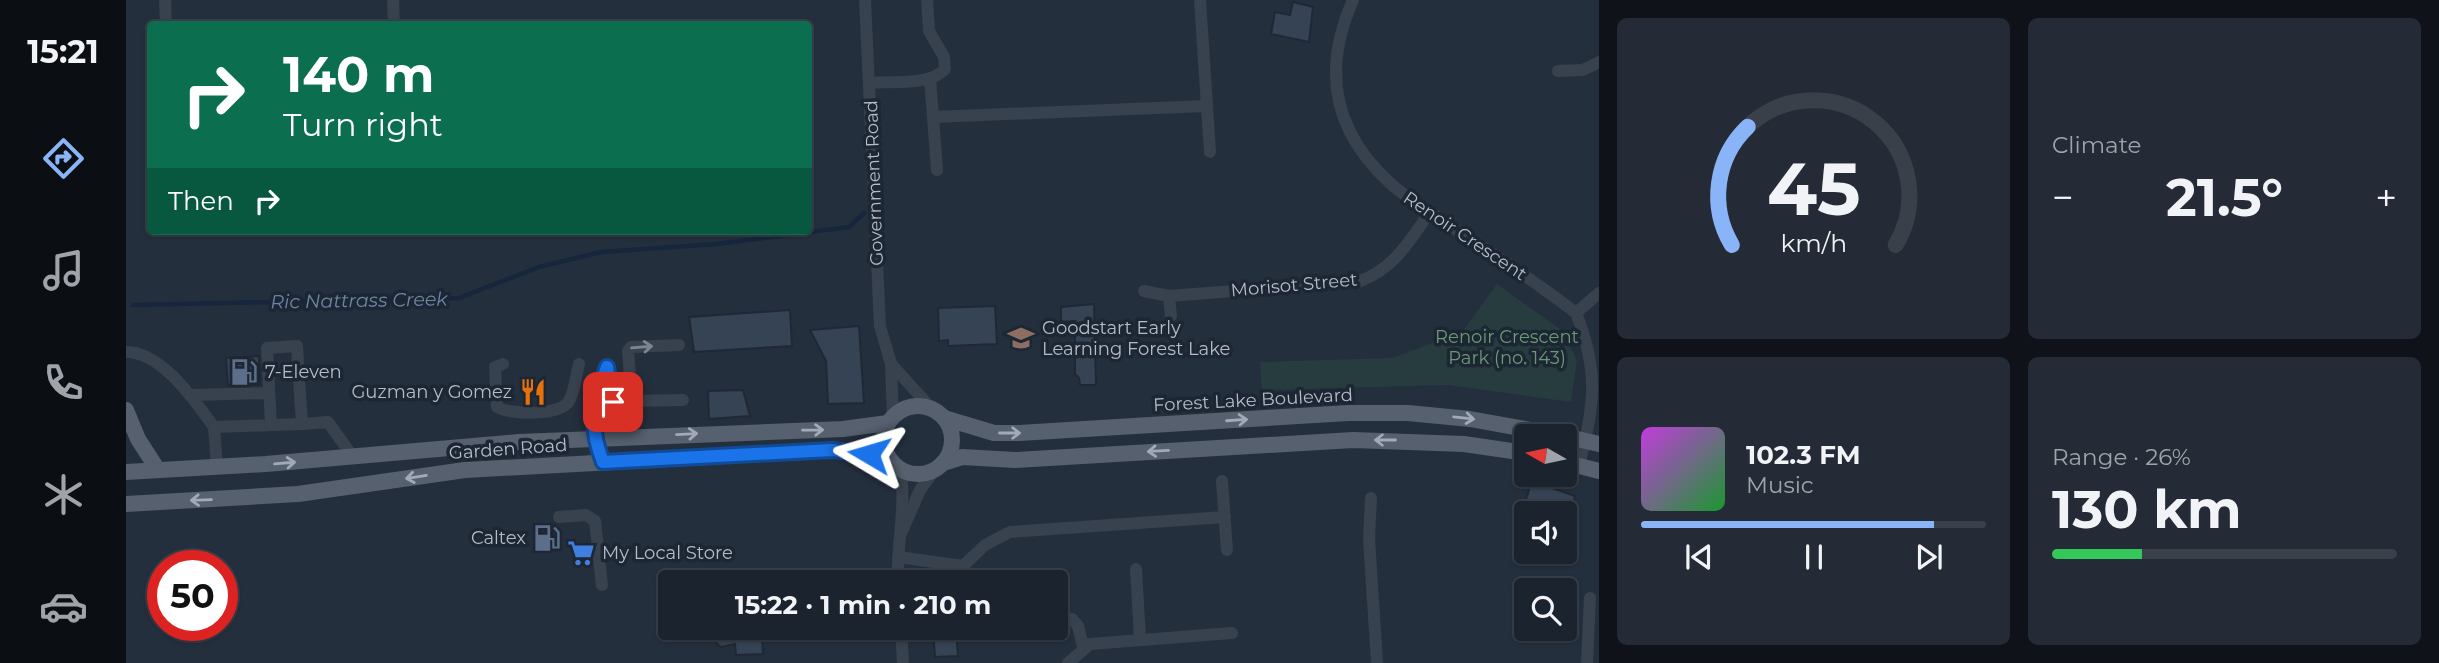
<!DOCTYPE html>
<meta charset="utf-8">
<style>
:root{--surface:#1b232e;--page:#242b36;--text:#f1f3f6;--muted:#a0a4aa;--line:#39404a;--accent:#8ab4f8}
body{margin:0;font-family:Montserrat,sans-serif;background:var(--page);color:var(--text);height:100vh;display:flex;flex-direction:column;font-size:26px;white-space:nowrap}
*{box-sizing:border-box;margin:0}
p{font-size:23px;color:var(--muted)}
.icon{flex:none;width:38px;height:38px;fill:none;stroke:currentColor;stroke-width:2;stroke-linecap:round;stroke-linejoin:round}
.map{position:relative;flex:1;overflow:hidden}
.details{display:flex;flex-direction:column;gap:18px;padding:18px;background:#0f1319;width:840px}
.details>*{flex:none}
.banner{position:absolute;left:21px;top:21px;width:665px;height:214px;border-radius:7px;box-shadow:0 2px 5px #0004,0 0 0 2px var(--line);background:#0b6e4f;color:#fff;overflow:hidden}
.needle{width:46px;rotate:279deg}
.buttons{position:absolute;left:1388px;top:424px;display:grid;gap:14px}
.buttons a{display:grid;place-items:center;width:63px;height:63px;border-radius:7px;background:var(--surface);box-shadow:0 2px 5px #0004,0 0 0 2px var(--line);font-size:35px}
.speed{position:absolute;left:21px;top:550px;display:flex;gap:14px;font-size:35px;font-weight:700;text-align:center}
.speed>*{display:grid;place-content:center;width:91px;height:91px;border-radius:50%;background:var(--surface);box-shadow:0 2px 5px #0004,0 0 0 2px var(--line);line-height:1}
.speed .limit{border:10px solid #d22;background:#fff;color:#111}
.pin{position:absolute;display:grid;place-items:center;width:60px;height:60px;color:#fff;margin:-30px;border-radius:14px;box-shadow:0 4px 10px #0006}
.me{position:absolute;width:77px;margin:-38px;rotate:277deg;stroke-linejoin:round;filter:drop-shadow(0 0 5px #0008)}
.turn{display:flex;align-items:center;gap:24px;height:147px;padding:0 21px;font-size:32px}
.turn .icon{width:91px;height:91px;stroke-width:2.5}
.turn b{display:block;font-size:49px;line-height:60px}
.then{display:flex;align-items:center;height:66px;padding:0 21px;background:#0003;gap:14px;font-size:26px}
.big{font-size:52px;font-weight:700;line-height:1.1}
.details .widget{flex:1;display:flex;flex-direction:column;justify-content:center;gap:10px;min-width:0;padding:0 24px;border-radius:10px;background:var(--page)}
.details .dial{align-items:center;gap:0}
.dial svg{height:182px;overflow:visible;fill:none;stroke:var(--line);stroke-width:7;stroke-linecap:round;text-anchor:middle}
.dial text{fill:var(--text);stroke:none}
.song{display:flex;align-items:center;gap:21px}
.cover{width:84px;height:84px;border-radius:10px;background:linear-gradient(135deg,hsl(290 70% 55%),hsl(130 70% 35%))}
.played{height:7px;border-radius:4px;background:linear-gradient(90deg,var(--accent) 85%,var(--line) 85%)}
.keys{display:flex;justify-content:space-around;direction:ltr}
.heat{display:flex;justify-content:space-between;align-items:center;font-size:38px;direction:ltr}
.charge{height:10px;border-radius:5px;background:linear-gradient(90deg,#34c759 26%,var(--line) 0)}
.details .tiles{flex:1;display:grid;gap:18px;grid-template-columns:repeat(2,1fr)}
.trip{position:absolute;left:532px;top:570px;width:410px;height:70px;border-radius:7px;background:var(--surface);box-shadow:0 2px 5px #0004,0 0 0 2px var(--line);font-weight:700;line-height:70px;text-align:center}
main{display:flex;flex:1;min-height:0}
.menu{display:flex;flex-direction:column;width:126px;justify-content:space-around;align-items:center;background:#0b0e12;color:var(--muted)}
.menu .icon{width:49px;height:49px}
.menu .active{color:var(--accent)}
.menu b{font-size:32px;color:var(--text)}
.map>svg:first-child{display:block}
</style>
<main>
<nav class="menu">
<b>15:21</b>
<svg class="icon active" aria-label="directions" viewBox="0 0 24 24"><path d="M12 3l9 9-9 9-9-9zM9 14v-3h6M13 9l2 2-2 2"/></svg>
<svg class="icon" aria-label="music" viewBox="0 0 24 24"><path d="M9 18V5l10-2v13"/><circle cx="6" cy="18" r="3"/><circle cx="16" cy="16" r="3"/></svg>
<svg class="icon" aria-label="phone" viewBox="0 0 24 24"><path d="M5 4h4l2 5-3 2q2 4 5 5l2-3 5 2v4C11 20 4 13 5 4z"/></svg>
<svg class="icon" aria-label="climate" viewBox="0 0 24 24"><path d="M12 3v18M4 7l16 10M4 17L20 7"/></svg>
<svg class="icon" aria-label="car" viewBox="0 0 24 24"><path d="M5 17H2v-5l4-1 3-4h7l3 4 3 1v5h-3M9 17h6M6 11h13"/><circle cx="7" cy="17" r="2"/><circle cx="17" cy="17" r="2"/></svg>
</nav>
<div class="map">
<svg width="1473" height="663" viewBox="0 0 1473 663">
<rect width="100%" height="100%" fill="#242f3e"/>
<polygon fill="#263c3f" points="1371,284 1435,330 1451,360 1445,402 1323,385 1136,390 1134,362 1266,358 1336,332"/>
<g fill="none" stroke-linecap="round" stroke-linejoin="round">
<polyline stroke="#17263c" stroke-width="4.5" points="7,305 333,298 413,267 475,252 591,244 723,227 738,213"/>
</g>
<g fill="#364354" stroke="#1f2835" stroke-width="2">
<polygon points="1167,2 1187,7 1183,42 1145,34 1149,12 1164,15"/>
<polygon points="968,304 970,385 954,385 953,378 949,374 949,321 935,322 935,307"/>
<polygon points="869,306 871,344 822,346 822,340 813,341 812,308"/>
<polygon points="664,310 666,346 568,352 563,317"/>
<polygon points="733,326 738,403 702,404 700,361 684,330"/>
<polygon points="133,356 134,384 102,385 100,358"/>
<polygon points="617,390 624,416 583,419 582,391"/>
<polygon points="1406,481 1449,496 1445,513 1410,513 1397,508"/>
<polygon points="591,628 624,628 615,638 636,637 637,654 610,655 609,644 595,647 591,644"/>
<polygon points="807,628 830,628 832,656 809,657"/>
</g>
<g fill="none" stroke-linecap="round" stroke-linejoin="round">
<g stroke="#38414e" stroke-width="12">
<polyline points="39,0 40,24"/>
<polyline points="267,0 268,24"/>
<polyline points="739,0 754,326 765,364 767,416"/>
<polyline points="1074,0 1084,152"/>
<path d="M1227,0c-31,70 -20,132 38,184 17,15 38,27 57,40 43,29 87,57 128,89 23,58 19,92 3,152"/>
<polyline points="1432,71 1457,70 1473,62"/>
<polyline points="804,78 811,170"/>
<path d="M744,83c21,-2 61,3 75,-14l-1,-12 -15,-26 -2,-31"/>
<polyline points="807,117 1080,106"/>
<polyline points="1018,291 1043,296 1045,316"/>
<path d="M1043,296l191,-15c34,-12 50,-41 70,-69"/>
<polyline points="1450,313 1473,293"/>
<polyline points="553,345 505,347 502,351 506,401 557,400"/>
<path d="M0,352c36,0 68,48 88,75l88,-3"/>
<path d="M377,364l-8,3 2,40c13,8 64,9 72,-6 6,-10 7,-26 10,-37"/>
<polyline points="765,364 805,408"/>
<polyline points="481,367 487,402 503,437"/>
<polyline points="64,395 143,393"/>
<polyline points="145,425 141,348 171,346 176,424 202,422 227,457"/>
<polyline points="88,427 91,467"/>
<path d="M477,462c-15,-37 -10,-59 4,-95"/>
<polyline points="1096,481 1101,550"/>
<polyline points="1245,498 1243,538 1251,663"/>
<polyline points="433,517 460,515 469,521 476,585"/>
<polyline points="774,536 794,490 809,469"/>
<polyline points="772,557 837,566 859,545 884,532 1099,517"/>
<polyline points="1010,569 1014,639"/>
<polyline points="885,576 886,583"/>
<path d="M772,583c-2,-38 9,-76 2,-114"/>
<polyline points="929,617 946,619 952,626 957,646"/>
<polyline points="775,628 777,663"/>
<polyline points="942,663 964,644 1106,633"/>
<polyline points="1461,663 1464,598"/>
</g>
<g stroke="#56606e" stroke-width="16">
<circle cx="792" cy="440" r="34"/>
<polyline points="0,410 12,439 32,470"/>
<polyline points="818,418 868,433 893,433 1222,413 1282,413 1344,419 1438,436"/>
<polyline points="1438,436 1473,444"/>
<polyline points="1438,462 1473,471"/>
<polyline points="817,463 836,457 889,460 1227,440 1338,444 1400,453"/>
<polyline points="0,472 140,464 393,442 717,429 762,423"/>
<polyline points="0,504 172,494 339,470 707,450 743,454 766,462"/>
</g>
</g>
<defs><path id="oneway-shaft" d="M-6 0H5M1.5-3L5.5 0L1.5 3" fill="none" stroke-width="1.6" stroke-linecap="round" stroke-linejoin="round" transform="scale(1.75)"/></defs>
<use stroke="#7c8592" href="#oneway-shaft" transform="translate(516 347) rotate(-5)"/>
<g stroke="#a1aab7">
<use href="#oneway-shaft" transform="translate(1338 418) rotate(6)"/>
<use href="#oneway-shaft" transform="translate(1111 420) rotate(-4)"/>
<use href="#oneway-shaft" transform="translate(687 430) rotate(-1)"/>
<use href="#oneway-shaft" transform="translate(884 433)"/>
<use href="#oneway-shaft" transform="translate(561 434) rotate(-3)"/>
<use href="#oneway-shaft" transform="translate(1259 440) rotate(180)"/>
<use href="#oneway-shaft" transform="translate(1032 451) rotate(177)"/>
<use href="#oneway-shaft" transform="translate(159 463) rotate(-5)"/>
<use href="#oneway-shaft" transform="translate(290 477) rotate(171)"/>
<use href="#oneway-shaft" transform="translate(75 500) rotate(178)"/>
</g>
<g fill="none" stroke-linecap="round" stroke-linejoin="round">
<defs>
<path id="route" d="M487,402l-6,-35c-13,36 -19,58 -4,95l229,-12 37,4"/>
</defs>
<use href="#route" stroke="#114b97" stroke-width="18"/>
<use href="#route" stroke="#1a73e8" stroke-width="12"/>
</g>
<defs>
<symbol id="school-bare" viewBox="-9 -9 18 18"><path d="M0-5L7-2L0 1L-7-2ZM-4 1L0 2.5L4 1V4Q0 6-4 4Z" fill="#8d6e63" stroke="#1d2633" stroke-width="2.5" paint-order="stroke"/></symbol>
<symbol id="fuel-bare" viewBox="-9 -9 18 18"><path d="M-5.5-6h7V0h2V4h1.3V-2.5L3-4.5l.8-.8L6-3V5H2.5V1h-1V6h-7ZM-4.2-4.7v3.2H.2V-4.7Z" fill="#5c6f8a" stroke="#1d2633" stroke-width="2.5" paint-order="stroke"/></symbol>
<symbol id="restaurant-bare" viewBox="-9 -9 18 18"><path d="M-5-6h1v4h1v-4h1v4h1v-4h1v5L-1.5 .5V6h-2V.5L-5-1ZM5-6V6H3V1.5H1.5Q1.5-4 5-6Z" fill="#e8710a" stroke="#1d2633" stroke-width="2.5" paint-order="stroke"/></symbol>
<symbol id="supermarket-bare" viewBox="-9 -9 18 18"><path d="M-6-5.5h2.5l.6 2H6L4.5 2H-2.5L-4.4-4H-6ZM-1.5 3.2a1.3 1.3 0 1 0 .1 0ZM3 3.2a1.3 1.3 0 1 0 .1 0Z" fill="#3f7fe0" stroke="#1d2633" stroke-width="2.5" paint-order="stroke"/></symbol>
</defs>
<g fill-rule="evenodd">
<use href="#school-bare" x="876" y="319" width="38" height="38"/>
<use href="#fuel-bare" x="99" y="353" width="38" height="38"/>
<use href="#restaurant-bare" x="388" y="373" width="38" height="38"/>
<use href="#fuel-bare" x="402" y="519" width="38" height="38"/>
<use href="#supermarket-bare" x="436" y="534" width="38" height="38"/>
</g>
<g text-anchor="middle" stroke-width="7" stroke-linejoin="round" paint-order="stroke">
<g font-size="18" fill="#b4bcc9" stroke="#1d2633">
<text transform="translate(748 183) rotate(-92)" y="6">Government Road</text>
<text transform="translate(1339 236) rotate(34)" y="6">Renoir Crescent</text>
<text transform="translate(1168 285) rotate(-5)" y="6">Morisot Street</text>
<text transform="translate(1127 400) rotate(-3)" y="6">Forest Lake Boulevard</text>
<text transform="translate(382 449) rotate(-4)" y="6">Garden Road</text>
</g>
<g font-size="18" fill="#b4bcc9" stroke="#1d2633" text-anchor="start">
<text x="916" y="334">Goodstart Early<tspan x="916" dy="21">Learning Forest Lake</tspan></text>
<text x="139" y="378">7-Eleven</text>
<text x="386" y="398" text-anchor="end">Guzman y Gomez</text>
<text x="400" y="544" text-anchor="end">Caltex</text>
<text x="476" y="559">My Local Store</text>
</g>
<g font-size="18" fill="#6b9a76" stroke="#1d2633">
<text x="1381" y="343">Renoir Crescent<tspan x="1381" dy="21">Park (no. 143)</tspan></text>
</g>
<g font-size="19" font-style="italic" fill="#6d86a8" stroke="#1d2633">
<text transform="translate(233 300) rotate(-1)" y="7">Ric Nattrass Creek</text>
</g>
</g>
</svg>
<div class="buttons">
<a><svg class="needle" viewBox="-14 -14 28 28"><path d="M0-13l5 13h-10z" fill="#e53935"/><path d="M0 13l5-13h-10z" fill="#a0a4aa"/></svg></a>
<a><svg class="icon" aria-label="sound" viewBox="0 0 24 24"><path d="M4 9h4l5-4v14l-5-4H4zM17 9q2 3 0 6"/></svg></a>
<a><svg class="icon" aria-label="search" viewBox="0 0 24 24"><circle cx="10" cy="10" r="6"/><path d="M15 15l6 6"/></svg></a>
</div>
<div class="speed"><div class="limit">50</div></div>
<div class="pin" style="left:487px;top:402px;background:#d93025"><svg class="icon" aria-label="arrive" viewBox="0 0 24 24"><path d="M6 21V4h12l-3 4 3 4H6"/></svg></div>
<svg class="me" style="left:743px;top:454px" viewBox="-20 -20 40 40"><path d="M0-17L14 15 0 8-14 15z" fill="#1a73e8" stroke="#fff" stroke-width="4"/></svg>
<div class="trip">15:22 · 1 min · 210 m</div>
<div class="banner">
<div class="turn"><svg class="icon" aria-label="right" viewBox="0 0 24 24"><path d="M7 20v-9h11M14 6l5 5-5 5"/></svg><div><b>140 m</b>Turn right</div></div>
<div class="then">Then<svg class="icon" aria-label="right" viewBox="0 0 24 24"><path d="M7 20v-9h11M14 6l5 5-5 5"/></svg></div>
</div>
</div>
<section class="details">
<div class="tiles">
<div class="widget dial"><svg viewBox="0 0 100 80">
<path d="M14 69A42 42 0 1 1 86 69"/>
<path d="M14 69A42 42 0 0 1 21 17" stroke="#8ab4f8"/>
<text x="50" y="56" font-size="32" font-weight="700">45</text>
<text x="50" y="72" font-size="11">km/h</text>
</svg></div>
<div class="widget"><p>Climate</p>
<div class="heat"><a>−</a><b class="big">21.5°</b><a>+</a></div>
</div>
<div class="widget">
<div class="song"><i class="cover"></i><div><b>102.3 FM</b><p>Music</p></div></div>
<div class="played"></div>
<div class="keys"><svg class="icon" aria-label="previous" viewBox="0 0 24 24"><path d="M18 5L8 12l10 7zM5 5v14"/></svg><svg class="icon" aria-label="pause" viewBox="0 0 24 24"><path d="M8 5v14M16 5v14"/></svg><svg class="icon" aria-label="next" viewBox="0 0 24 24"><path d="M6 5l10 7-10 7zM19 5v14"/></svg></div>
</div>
<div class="widget"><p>Range · 26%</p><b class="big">130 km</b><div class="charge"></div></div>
</div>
</section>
</main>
